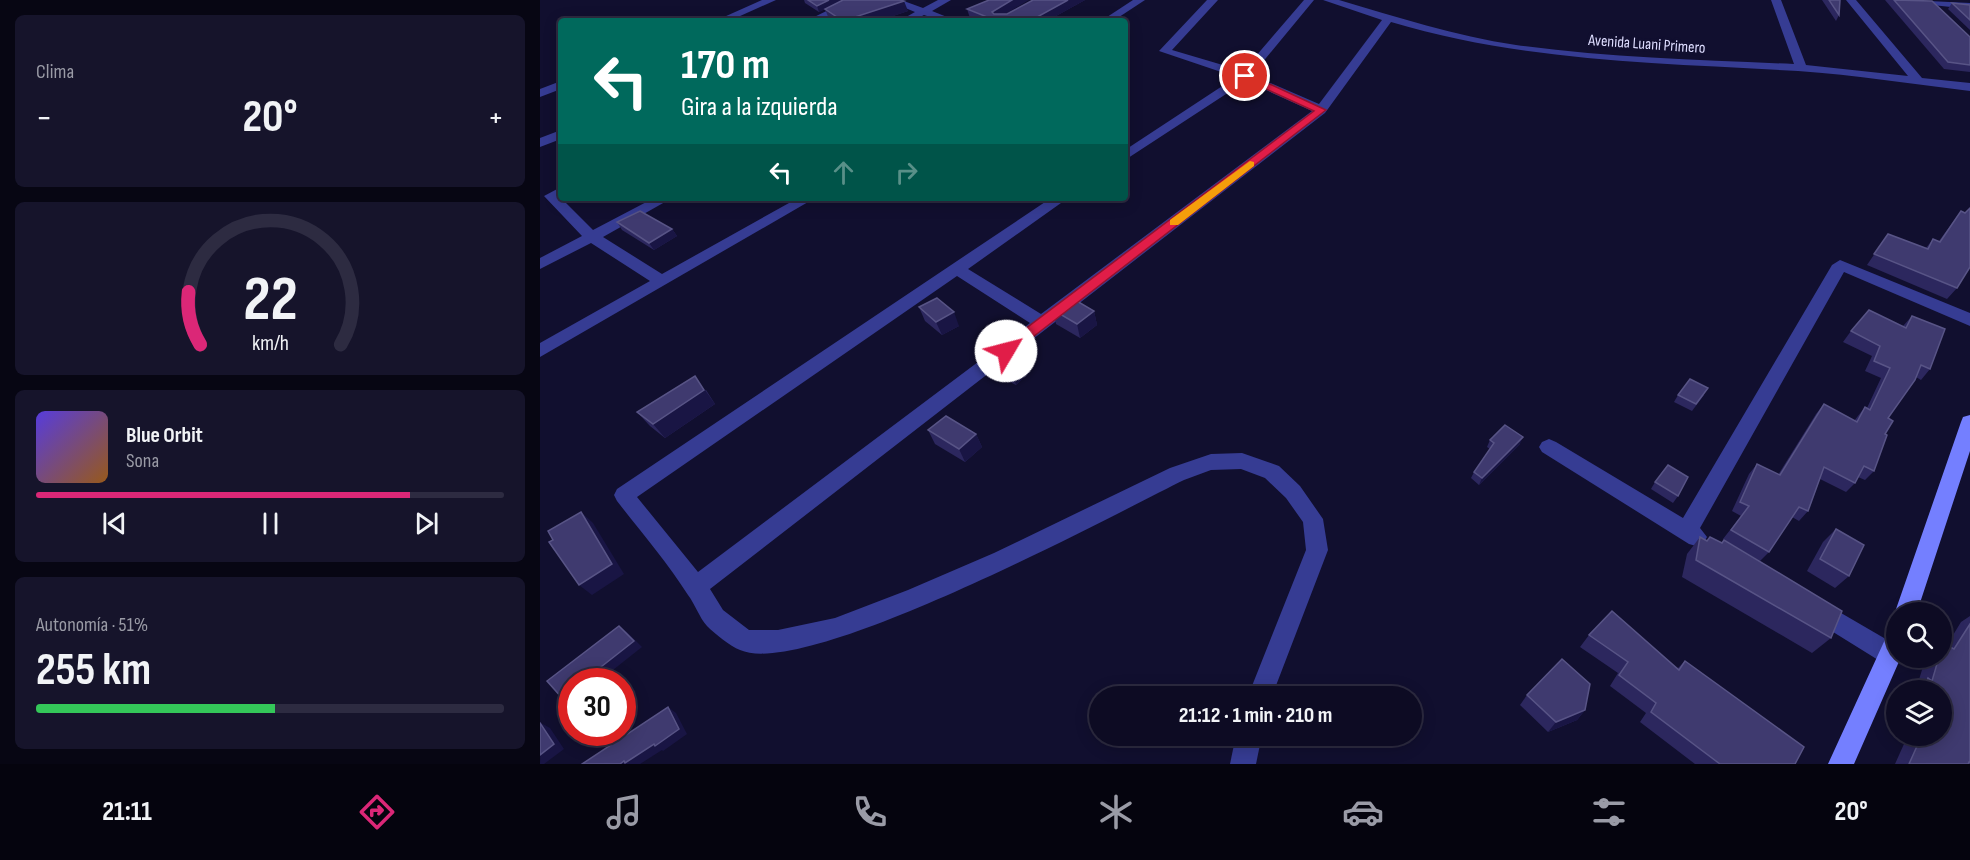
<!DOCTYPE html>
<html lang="es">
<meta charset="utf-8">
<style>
:root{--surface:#0d0b23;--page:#16142b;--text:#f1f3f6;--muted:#9a9ba6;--line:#2d2b41;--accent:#db2777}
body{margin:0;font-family:"Sofia Sans Condensed",sans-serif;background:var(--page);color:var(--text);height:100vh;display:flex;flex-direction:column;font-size:22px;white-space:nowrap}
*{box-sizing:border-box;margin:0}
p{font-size:20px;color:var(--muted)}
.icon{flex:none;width:33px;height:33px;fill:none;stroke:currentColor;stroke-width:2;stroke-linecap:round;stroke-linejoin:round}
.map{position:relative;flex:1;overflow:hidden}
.sheet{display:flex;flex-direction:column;gap:15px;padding:15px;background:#070613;width:540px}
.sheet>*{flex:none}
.hud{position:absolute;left:18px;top:18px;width:570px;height:183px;border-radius:6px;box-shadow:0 3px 15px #0003,0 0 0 2px var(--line);background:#00695c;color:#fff;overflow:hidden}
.fabs{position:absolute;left:1346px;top:602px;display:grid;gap:12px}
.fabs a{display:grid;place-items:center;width:66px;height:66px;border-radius:50%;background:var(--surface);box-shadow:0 3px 15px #0003,0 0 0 2px var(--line);font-size:30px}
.speed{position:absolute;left:18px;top:668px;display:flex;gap:12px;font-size:30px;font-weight:700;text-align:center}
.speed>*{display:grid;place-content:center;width:78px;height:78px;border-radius:50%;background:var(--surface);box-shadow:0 3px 15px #0003,0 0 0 2px var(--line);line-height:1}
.speed .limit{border:9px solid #d22;background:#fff;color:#111}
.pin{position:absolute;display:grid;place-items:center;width:51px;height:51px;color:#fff;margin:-26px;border:3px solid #fff;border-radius:50%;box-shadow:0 2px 6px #0007}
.me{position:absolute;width:66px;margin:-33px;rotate:53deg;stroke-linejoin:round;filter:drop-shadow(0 0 4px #0008)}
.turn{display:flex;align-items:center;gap:21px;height:126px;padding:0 24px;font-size:27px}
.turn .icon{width:78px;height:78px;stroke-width:2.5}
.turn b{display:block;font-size:42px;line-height:51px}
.lanes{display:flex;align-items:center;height:57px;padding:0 24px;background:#0003;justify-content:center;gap:30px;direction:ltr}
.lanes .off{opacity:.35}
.big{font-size:45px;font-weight:700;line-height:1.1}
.sheet .widget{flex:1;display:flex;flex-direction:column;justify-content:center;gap:9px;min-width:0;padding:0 21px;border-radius:9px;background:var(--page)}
.sheet .dial{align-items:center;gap:0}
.dial svg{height:156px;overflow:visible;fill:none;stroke:var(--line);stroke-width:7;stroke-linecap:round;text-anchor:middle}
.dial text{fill:var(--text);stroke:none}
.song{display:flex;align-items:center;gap:18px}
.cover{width:72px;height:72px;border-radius:9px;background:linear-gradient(135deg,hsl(250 70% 55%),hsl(30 70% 35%))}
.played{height:6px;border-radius:3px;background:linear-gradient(90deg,var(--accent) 80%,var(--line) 80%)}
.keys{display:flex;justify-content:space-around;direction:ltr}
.heat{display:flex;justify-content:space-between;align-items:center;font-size:33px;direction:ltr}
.charge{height:9px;border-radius:4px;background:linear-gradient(90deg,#34c759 51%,var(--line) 0)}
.trip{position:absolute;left:549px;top:686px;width:333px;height:60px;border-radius:30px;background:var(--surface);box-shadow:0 3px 15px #0003,0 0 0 2px var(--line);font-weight:700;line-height:60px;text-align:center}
.dock{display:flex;height:96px;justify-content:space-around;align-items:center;background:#05040e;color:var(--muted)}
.dock .icon{width:42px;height:42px}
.dock .current{color:var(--accent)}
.dock b{font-size:27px;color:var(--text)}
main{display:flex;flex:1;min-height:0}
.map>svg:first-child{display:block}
</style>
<main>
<section class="sheet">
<div class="widget"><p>Clima</p>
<div class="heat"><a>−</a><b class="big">20°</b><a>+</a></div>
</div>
<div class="widget dial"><svg viewBox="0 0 100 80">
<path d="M14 69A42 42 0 1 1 86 69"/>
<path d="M14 69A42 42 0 0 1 8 42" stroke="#db2777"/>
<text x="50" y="56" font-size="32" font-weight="700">22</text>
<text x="50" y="72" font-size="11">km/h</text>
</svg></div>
<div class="widget">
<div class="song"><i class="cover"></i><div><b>Blue Orbit</b><p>Sona</p></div></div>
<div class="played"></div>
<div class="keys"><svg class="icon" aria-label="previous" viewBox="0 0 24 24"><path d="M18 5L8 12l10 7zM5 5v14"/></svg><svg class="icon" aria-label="pause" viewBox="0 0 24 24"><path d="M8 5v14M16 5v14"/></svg><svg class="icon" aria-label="next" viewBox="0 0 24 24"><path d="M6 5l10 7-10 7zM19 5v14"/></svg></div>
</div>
<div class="widget"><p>Autonomía · 51%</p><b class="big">255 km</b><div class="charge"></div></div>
</section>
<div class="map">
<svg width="1430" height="764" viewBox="0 0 1430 764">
<rect width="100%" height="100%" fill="#110f2f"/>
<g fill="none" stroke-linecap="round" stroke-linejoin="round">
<g fill="#363c93" fill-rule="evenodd">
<polygon points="222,0 236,0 189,21 175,21"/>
<polygon points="309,0 322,0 280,21 266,21"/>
<polygon points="346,0 361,0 383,8 398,0 411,0 392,11 417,21 402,21 384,15 372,21 359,21 375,12"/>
<polygon points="593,0 605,0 573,21 561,21"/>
<path d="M667,0h11l-46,50 71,21 61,-71h10l-62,75 67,29 63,-84 -59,-20h16c58,17 116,36 177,45 92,13 185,15 278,19l-23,-64h10l25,65 102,11 -62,-76h10l66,78 48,5v8c-57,-7 -115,-16 -172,-20 -138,-8 -274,-9 -407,-49l-66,91 -615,476 13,21 26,20h29l57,-12 73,-28 86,-37 176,-85 41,-14 31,-1 37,13 21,20 23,33 5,31 -56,146h-24l58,-146 -3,-28 -17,-24 -21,-20 -24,-9 -30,1 -27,10c-73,36 -377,200 -444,170 -10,-4 -25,-16 -33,-24 -8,-9 -12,-22 -19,-31 -21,-33 -47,-63 -71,-94l-3,-6 3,-6 434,-291h17l-100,71 73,45 271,-203 -66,-30 -121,79v-10l111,-73 -77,-26zM417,276l73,47 -332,249 -61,-75z"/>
<polygon points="1368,0 1430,3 1430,9 1373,3"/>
<polygon points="21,81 21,89 0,97 0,89"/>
<polygon points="21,130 21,139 0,147 0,138"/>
<polygon points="21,187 20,197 53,230 114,198 132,198 63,237 122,274 258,198 275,198 0,357 0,343 110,281 51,243 0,269 0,258 42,236 4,196"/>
<polygon points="1300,260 1430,313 1430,326 1304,272 1160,528 1167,537 1163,544 1156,546 1149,544 1002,452 999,447 1002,442 1009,439 1016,442 1143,518 1292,265"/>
<polygon points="1277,599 1356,645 1356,657 1362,657 1359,663 1351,666 1343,663 1269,617 1266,610 1269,603"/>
<polygon points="696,735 722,735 716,764 690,764"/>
</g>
<g fill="#747fff" fill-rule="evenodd">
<polygon points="1430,415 1430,451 1377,612 1356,612 1356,615 1355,612 1421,422 1423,417"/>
<polygon points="1356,630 1356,657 1361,657 1314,764 1288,764 1348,633"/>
</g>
</g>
<g fill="#2c275e">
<polygon points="264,0 360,0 368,11 338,21 292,21 289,19 285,9 279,12 265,3"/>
<polygon points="493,0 545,0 507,21 437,21 430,18 427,9 467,14"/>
<polygon points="1282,0 1300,0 1299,15 1296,21"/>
<polygon points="1345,0 1375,0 1430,37 1430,72 1404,69"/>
<polygon points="1412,3 1430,5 1430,30 1408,9"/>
<polygon points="1421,211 1425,213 1417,288 1407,299 1327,265 1348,234 1386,248 1393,239 1399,241"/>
<polygon points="77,222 132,229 137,236 114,250 82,230"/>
<polygon points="379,307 419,326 402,335 385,321"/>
<polygon points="513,310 554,311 557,325 540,338 516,324"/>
<polygon points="1372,316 1390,369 1381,380 1376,377 1348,418 1345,434 1334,471 1325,480 1318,477 1315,483 1306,492 1280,479 1268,511 1259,521 1252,517 1229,552 1220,561 1183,539 1201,516 1192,511 1209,474 1217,464 1238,475 1276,414 1284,404 1314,421 1325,407 1327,408 1341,378 1325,371 1332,356 1303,342 1311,331 1363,326"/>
<polygon points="454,368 490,372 476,385 456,375"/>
<polygon points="166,390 175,404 125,438 110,426 97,412"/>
<polygon points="1138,395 1164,395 1152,411 1134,402"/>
<polygon points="388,430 436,434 442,447 425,462 395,444"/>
<polygon points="950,440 980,444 939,485 931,478 934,472 950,449 947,447"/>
<polygon points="1115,482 1138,496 1133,503 1111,489"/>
<polygon points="1296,529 1309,576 1295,588 1267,571 1283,542"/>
<polygon points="1160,537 1291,638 1272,653 1142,577 1147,554"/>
<polygon points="1430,616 1430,764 1355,764 1368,735 1401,735 1401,690 1371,690 1377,686 1386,657 1401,657 1401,645 1404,644 1407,645 1421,622"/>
<polygon points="1049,635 1138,668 1145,661 1255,764 1155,764 1100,722 1106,713 1070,686 1078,673 1040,647"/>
<polygon points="987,695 1045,710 1037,720 1008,732 980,705"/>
</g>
<g fill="#191544">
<polygon points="289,0 304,0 279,12 277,6"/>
<polygon points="472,0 489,0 454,21 452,12"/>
<polygon points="528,0 545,0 507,21 490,21"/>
<polygon points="364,1 368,11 338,21 303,21"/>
<polygon points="132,229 137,236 114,250 109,243"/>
<polygon points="554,311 557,325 540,338 537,324"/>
<polygon points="414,312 419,326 402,335 396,322"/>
<polygon points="488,365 490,372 476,385 474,378"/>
<polygon points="155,376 175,404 125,438 113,424"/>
<polygon points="436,434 442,447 425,462 419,449"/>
<polygon points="983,437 980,444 939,485 942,478"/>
<polygon points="41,512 53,523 84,574 52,595 39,585"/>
<polygon points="79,626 87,632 102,647 59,681 43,681"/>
<polygon points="32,690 32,703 31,703 22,698"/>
<polygon points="128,707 136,713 147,734 123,751 122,750 100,764 80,764"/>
<polygon points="1045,710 1037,720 1008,732 1016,722"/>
<polygon points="1,723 10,728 24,749 4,764 0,764"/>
</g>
<g fill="#3f3a6f" stroke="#585486" stroke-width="1.5">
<polygon points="268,0 289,0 277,6"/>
<polygon points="303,0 360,0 364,1 303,21 285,9"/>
<polygon points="449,0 472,0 452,12 454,14 467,14 493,0 528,0 490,21 457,21 427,9"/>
<polygon points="1289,0 1300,0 1299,15"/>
<polygon points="1354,0 1392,1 1430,37 1430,65 1408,62"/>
<polygon points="1412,3 1430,5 1430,20"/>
<polygon points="1430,208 1430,267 1417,288 1334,254 1348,234 1388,249 1393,239 1400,242 1421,211 1425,213"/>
<polygon points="100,211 132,229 109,243 77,222"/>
<polygon points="530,297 554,311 537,324 513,310"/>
<polygon points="397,298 414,312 396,322 379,307"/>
<polygon points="1329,310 1366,328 1372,316 1405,329 1390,369 1381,365 1375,380 1348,418 1353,421 1345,434 1347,435 1334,471 1324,466 1315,483 1284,467 1268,511 1259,507 1229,552 1191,530 1209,506 1200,502 1217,464 1240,475 1284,404 1317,422 1325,407 1330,410 1350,368 1334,361 1340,346 1311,331"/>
<polygon points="468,355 488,365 474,378 454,368"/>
<polygon points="155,376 164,390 113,424 97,412"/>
<polygon points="1150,379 1168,388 1156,404 1138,395"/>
<polygon points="406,416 436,434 419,449 388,430"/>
<polygon points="965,425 983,437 942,478 934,472 954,443 950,440"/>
<polygon points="1128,465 1148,477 1138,496 1115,482"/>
<polygon points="41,512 72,564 39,585 9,542 13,540 8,531"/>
<polygon points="1296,529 1324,545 1309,576 1280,559"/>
<polygon points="1160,537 1167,541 1170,537 1182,543 1184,540 1302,611 1291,638 1156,560"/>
<polygon points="1072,611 1139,670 1145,661 1264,747 1255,764 1180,764 1111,712 1116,703 1079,675 1088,662 1049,635"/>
<polygon points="1430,624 1430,763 1429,762 1428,764 1369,764 1382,735 1401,735 1401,690 1384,690 1388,678 1392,681 1399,657 1401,657 1401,652 1404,644 1414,649"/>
<polygon points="79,626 94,641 43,681 32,681 32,690 22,698 7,681"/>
<polygon points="1022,659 1050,684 1045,710 1016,722 987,695"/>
<polygon points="128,707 139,729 115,746 114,744 85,763 84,761 80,764 42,764"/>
<polygon points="0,723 14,744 0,755"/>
</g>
<polygon fill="#e11d48" stroke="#92132f" stroke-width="1.5" points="702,74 708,74 786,110 471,354 461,354 459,351 461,347 774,111 702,78"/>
<polygon fill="#f59e0b" points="710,161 714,162 714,166 638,225 630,225 630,220"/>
<g text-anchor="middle" stroke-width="6" stroke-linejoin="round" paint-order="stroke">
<g font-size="16" fill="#deddff" stroke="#110f2f">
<text transform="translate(1107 43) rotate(4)" y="6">Avenida Luani Primero</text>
</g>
</g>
</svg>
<div class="fabs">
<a><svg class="icon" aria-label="search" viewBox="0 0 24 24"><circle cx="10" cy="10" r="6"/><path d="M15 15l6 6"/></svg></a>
<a><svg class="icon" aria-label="layers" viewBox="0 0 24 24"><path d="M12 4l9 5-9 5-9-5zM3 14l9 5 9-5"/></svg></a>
</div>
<div class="speed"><div class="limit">30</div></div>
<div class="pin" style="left:705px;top:76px;background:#d93025"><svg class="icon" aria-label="arrive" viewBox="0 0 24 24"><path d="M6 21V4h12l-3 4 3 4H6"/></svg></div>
<svg class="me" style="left:466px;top:351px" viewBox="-20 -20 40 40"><circle r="19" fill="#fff"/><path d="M0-13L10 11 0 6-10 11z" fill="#e11d48"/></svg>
<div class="trip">21:12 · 1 min · 210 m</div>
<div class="hud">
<div class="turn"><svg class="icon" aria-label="left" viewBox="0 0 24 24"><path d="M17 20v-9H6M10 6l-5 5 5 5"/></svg><div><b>170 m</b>Gira a la izquierda</div></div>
<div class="lanes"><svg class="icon" aria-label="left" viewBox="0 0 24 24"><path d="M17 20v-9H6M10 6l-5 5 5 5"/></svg><svg class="icon off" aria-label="ahead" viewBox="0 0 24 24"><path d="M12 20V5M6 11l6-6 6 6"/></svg><svg class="icon off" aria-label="right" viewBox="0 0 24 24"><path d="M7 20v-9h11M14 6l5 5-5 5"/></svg></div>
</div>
</div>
</main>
<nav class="dock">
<b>21:11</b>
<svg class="icon current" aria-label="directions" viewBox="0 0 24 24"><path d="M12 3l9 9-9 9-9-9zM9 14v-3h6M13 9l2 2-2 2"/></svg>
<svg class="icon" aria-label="music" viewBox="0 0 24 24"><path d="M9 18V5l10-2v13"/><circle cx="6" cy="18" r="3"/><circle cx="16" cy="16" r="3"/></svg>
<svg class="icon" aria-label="phone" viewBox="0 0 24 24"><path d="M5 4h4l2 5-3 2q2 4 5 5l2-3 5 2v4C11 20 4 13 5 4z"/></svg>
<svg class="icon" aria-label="climate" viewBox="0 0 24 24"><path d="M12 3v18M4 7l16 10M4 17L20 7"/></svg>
<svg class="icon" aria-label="car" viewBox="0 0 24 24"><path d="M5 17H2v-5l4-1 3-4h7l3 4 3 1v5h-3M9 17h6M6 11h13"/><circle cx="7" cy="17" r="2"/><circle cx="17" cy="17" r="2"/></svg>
<svg class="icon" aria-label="filters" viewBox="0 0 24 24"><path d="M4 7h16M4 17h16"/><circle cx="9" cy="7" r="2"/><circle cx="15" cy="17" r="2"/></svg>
<b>20°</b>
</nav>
